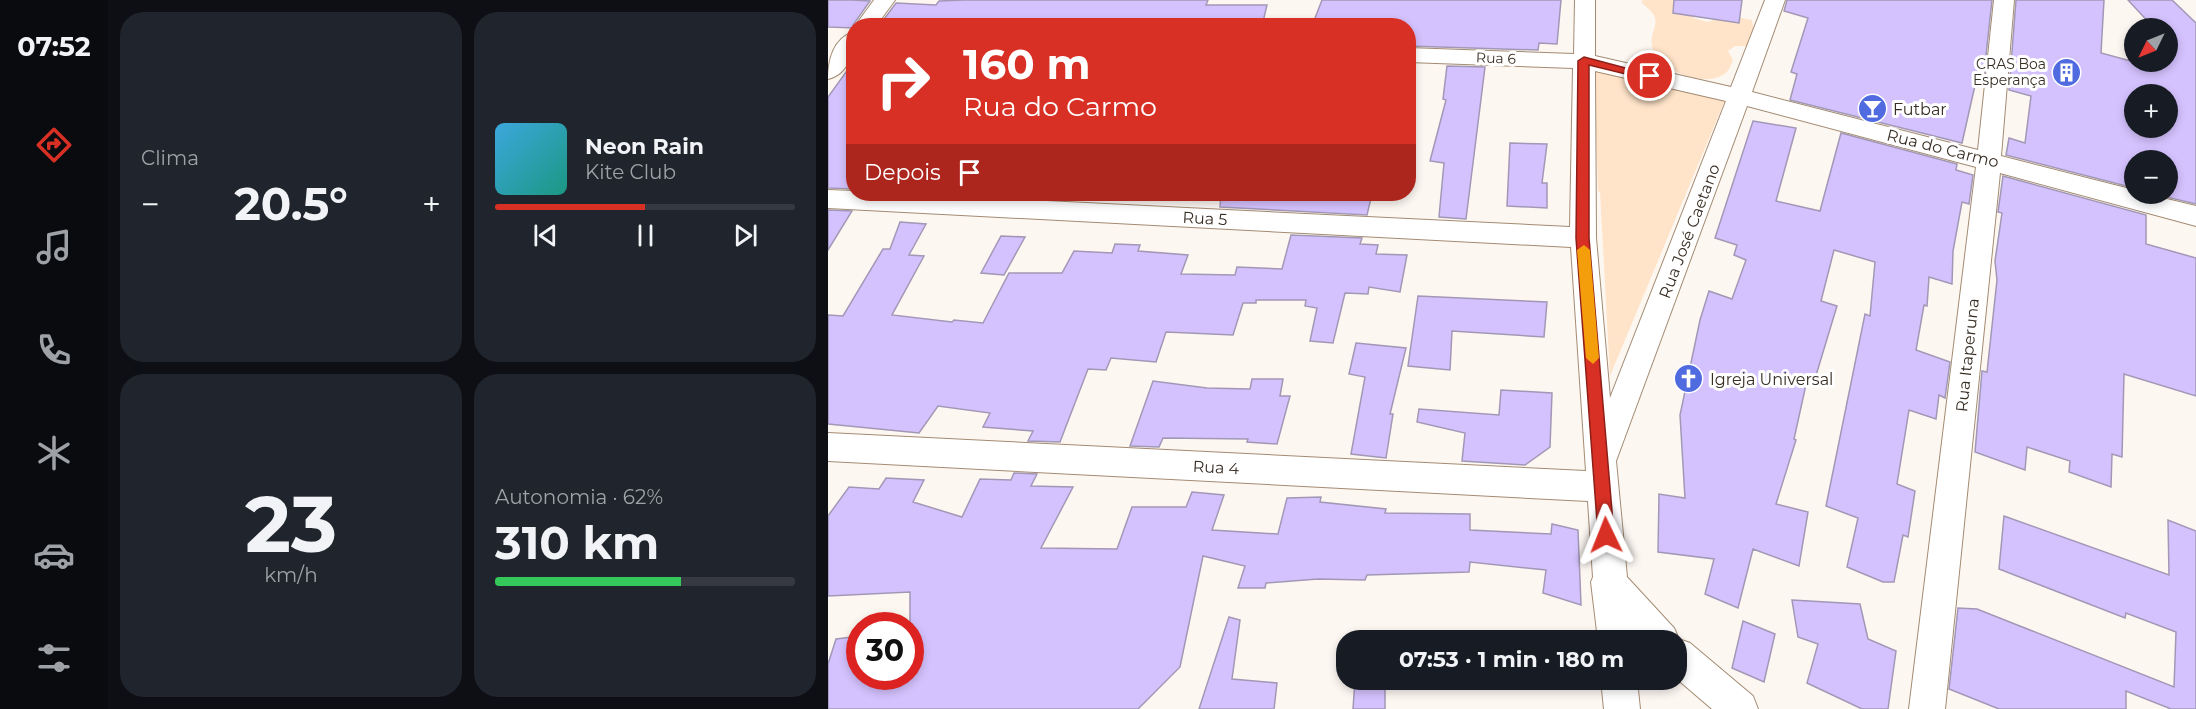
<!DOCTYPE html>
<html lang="pt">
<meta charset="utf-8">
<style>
:root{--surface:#171b24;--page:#20242c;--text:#f1f3f6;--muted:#9ea1a6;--line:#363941;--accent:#d93025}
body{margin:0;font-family:Montserrat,sans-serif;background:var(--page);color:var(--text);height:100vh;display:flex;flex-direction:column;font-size:22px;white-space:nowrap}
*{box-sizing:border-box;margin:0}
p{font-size:20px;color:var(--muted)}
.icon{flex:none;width:33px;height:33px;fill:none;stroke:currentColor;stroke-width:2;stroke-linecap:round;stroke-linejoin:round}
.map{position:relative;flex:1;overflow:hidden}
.panel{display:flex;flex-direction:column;gap:12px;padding:12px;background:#0d0f14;width:720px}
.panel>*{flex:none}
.guide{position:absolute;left:18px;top:18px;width:570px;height:183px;border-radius:24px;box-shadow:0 3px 9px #0003;background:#d93025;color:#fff;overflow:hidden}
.needle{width:39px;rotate:227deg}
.controls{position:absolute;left:1296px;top:18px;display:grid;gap:12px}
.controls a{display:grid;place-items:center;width:54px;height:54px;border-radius:50%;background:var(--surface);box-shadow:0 3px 9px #0003;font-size:30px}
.speed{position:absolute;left:18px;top:612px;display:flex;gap:12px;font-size:30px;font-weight:700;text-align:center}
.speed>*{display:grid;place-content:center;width:78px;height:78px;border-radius:50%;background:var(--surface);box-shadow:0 3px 9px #0003;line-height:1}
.speed .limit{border:9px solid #d22;background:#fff;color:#111}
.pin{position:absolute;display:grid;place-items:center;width:51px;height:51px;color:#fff;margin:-26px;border:3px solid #fff;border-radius:50%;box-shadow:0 2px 6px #0007}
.me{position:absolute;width:66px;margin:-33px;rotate:358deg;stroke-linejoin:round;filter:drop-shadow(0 0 4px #0008)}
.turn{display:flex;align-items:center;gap:21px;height:126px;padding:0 18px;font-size:27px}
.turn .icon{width:78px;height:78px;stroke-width:2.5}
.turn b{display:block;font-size:42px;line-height:51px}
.then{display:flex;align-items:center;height:57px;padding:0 18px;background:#0003;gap:12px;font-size:22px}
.big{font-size:45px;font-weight:700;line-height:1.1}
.panel .tile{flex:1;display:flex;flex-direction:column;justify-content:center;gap:9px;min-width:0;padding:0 21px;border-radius:24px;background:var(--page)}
.panel .dial{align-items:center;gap:0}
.dial b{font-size:78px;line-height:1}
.song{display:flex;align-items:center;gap:18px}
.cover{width:72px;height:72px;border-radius:9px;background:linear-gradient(135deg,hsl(200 70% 55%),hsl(170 70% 35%))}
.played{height:6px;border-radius:3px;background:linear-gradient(90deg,var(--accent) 50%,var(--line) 50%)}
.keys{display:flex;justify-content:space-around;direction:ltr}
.heat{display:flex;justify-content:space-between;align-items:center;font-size:33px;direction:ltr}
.charge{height:9px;border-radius:4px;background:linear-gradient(90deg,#34c759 62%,var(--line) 0)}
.panel .tiles{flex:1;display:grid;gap:12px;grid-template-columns:repeat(2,1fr)}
.trip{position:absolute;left:508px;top:630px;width:351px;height:60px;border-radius:24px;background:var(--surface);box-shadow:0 3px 9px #0003;font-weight:700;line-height:60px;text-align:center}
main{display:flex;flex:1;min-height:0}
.menu{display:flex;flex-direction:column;width:108px;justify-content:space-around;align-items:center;background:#090b0e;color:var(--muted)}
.menu .icon{width:42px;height:42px}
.menu .on{color:var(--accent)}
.menu b{font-size:27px;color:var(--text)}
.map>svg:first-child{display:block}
</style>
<main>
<nav class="menu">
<b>07:52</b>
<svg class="icon on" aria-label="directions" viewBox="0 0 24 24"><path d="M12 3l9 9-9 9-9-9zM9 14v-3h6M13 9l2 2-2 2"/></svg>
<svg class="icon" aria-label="music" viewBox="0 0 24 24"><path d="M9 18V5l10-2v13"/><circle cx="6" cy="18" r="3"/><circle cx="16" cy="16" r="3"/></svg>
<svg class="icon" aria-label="phone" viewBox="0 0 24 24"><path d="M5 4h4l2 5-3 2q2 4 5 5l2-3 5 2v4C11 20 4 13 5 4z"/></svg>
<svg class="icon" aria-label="climate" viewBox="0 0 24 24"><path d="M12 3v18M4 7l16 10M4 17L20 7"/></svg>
<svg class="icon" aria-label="car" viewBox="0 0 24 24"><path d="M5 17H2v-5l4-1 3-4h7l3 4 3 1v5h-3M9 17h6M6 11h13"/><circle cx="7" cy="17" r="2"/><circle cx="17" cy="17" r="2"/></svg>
<svg class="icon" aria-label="filters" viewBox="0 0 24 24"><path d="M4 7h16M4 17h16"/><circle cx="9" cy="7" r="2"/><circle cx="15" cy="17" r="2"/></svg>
</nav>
<section class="panel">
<div class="tiles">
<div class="tile"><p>Clima</p>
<div class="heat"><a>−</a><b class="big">20.5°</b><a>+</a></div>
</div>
<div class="tile">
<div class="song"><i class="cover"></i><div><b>Neon Rain</b><p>Kite Club</p></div></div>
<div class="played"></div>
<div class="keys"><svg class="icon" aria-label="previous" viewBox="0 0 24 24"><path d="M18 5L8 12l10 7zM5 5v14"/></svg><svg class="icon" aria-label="pause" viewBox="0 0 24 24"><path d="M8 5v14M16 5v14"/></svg><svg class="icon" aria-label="next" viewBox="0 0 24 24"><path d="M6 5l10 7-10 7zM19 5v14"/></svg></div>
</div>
<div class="tile dial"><b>23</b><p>km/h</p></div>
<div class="tile"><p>Autonomia · 62%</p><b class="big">310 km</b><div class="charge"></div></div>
</div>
</section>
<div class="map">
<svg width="1368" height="709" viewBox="0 0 1368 709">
<rect width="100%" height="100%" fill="#fdf7f2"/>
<g fill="#ffe4c9">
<path d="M815,0h33l25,8 -8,10 15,4 18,-7 26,5 3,18 -8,8h-12l-7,5 5,9c-4,13 -10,17 -23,19 -21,2 -63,-14 -58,-42 1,-8 6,-13 2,-22 -3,-5 -9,-9 -13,-13z"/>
<polygon points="766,71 897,100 782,376 772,192 770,191"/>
</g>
<g fill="#d4c2fe" stroke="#a198b6" stroke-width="1.5" fill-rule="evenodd">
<polygon points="0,0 24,0 42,1 25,25 26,28 0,27"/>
<polygon points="136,0 380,0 378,5 439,5 434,26 51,26 68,3 108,5 111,1"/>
<polygon points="494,0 733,0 729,44 711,43 710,50 580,46 580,26 484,26"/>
<polygon points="846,0 914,0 911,23 845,13"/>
<polygon points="959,0 1164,0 1155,83 1148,81 1134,143 962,100 969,74 963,72 980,18 956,11"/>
<path d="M1188,0h88l-3,53 52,14v-5h15v-34h-14l-26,-28h44l24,23v181l-42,-10h14v-34h-34v28l-128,-33 3,-17 16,5 6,-47 -22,-6zM1306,94h34v34h-34z"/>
<polygon points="26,61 26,189 0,188 0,97"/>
<polygon points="619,66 657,67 638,219 611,217 616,163 602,161 618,100 615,99"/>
<polygon points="925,121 968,128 948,201 992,211 1013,133 1129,164 1128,170 1145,175 1141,204 1134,202 1125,251 1124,284 1101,277 1099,306 1096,305 1088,350 1122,362 1117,398 1111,395 1108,419 1081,410 1069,484 1087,491 1080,537 1075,535 1066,582 1055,582 1019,567 1030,518 998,506 1037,314 1042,316 1047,262 1006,250 993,301 1009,306 986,382 979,380 966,439 968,440 948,504 980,512 971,566 925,549 910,608 877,594 886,559 830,552 831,494 857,498 852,415 872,320 881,291 904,299 918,260 906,255 909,245 887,238"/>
<polygon points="682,143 719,144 714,183 719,183 719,208 679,206"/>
<polygon points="1175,176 1318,215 1318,244 1368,258 1368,396 1296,374 1294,457 1284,454 1283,487 1241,472 1242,461 1199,447 1197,470 1147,452 1154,371 1159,372 1169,280 1167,261 1174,213 1170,212"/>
<polygon points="393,194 544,194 539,215 392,207"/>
<polygon points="0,210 24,211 0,250"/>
<polygon points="72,222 98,224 81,255 96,256 64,315 124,322 126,320 155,323 181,273 234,273 246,251 284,253 287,244 312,245 310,251 360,255 353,274 407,275 409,267 454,269 463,235 534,238 532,244 550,245 548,254 579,255 572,292 541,287 540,294 517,293 505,343 482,341 489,308 477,306 478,300 428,300 428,303 415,303 405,335 338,332 328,362 283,358 278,370 260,369 232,442 200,441 205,431 155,427 162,413 110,406 91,433 0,424 0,315 15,316 55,249 62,249"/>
<polygon points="173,236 197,237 176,275 153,273"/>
<polygon points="590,296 719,302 716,337 624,331 622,370 580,366"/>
<polygon points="528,343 578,348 562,414 565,414 558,458 523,454 537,377 521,374"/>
<polygon points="424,379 455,379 452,396 462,396 449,444 419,442 420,439 335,438 331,447 302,446 325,381 379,388 422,389"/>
<polygon points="673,390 724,393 722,447 697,465 634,461 637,433 589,422 591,409 671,415"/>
<polygon points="186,473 209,474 203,486 245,487 213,548 289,549 304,507 358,507 364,492 396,495 384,530 450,534 459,498 493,497 492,502 558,509 557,513 642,514 642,530 723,534 724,524 750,530 753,605 715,593 718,570 642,562 641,572 539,575 537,580 490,579 438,583 437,588 410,588 417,566 375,556 352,667 310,709 0,709 0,664 8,639 32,636 32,676 82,676 82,592 0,596 0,516 21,487 51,489 58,478 96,480 85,502 134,517 152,479 183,480"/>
<polygon points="1176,516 1341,575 1340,520 1368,531 1368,709 1343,709 1298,691 1298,709 1171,709 1121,689 1130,608 1149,609 1346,687 1348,632 1298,613 1297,618 1171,569"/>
<polygon points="964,600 1032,604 1040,639 1068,651 1060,709 1034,709 979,683 990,644 970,637"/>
<polygon points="401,617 412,620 404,679 449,683 446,709 371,709"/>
<polygon points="915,621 947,634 936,682 904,668"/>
<polygon points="527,680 557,680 557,709 525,709"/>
</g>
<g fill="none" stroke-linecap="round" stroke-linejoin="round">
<defs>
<g id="minor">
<polygon points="46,0 67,0 48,26 27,26"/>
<path d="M747,0h20v56l136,31 34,-87h20l-33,92 226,58 16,-150h20l-13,156 133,34v4h12l50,12v20l-196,-53 -55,536h-36l67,-542 -229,-61 -131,355 11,116 47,51 5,11 11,4 63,53 5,13h-46l-35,-30v-39h-38l-7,-7v7h-34l-7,-58 2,-5 -5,-76 -760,-40v-28l758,38 -15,-224 -743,-39v-18l26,1v3h50l666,33 3,-159 -165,-6v-14l166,6zM767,71l131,30 -116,297 -14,-160z"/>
<path d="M26,32c0,19 -5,42 -26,47 0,-18 5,-41 26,-47z"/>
<polygon points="773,680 809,680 812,709 776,709"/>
</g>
</defs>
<use href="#minor" stroke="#a38b73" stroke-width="2"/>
<use href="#minor" fill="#fff" fill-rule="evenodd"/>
</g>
<polygon fill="#d93025" stroke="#8d1f18" stroke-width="1.5" points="756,57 828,76 822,80 761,65 761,238 786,535 784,540 778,542 773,540 770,535 748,238 750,61"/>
<polygon fill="#f59e0b" points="756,245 762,250 771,358 765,364 758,358 749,250"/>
<defs>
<symbol id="building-disc" viewBox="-11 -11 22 22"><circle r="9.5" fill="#506be0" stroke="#fff"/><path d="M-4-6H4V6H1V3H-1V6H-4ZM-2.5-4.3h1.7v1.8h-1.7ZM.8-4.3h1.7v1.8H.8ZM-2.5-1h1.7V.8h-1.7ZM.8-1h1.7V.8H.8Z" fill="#fff"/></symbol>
<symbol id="bar-disc" viewBox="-11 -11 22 22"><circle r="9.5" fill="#506be0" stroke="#fff"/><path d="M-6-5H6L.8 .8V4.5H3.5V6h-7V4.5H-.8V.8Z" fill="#fff"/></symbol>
<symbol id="church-disc" viewBox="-11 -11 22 22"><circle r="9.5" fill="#506be0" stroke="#fff"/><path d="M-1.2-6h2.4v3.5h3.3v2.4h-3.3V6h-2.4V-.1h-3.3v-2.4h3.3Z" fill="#fff"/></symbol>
</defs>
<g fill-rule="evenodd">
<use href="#building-disc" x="1222" y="56" width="33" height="33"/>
<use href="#bar-disc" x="1028" y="92" width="33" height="33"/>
<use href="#church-disc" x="844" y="362" width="33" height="33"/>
</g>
<g text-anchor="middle" stroke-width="6" stroke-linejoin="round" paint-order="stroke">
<g font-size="14" fill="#382e24" stroke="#fff">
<text transform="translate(668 58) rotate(2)" y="5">Rua 6</text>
</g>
<g font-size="14" fill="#382e24" stroke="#fff" text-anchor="end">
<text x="1218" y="69">CRAS Boa<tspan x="1218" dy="16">Esperança</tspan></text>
</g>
<g font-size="16" fill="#382e24" stroke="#fff" text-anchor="start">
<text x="1065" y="115">Futbar</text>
<text x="882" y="385">Igreja Universal</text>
</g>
<g font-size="16" fill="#382e24" stroke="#fff">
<text transform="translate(1115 148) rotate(14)" y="6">Rua do Carmo</text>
<text transform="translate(377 218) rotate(3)" y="6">Rua 5</text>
<text transform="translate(861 231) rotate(-69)" y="6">Rua José Caetano</text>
<text transform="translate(1139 355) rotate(-84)" y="6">Rua Itaperuna</text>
<text transform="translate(388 467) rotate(3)" y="6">Rua 4</text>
</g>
</g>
</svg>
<div class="controls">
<a><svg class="needle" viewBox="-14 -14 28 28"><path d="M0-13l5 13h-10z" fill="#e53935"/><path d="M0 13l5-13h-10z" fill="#9ea1a6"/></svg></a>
<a>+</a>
<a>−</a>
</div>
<div class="speed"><div class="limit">30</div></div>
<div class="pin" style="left:822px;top:76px;background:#d93025"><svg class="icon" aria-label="arrive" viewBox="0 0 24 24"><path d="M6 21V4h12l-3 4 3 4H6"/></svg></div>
<svg class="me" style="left:778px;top:535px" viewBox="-20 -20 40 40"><path d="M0-17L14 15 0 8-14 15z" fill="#d93025" stroke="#fff" stroke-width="4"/></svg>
<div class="trip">07:53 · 1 min · 180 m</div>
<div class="guide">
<div class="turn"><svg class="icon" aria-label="right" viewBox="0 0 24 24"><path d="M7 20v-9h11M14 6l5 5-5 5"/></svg><div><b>160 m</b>Rua do Carmo</div></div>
<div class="then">Depois<svg class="icon" aria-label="arrive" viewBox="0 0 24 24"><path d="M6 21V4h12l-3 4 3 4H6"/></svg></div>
</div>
</div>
</main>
